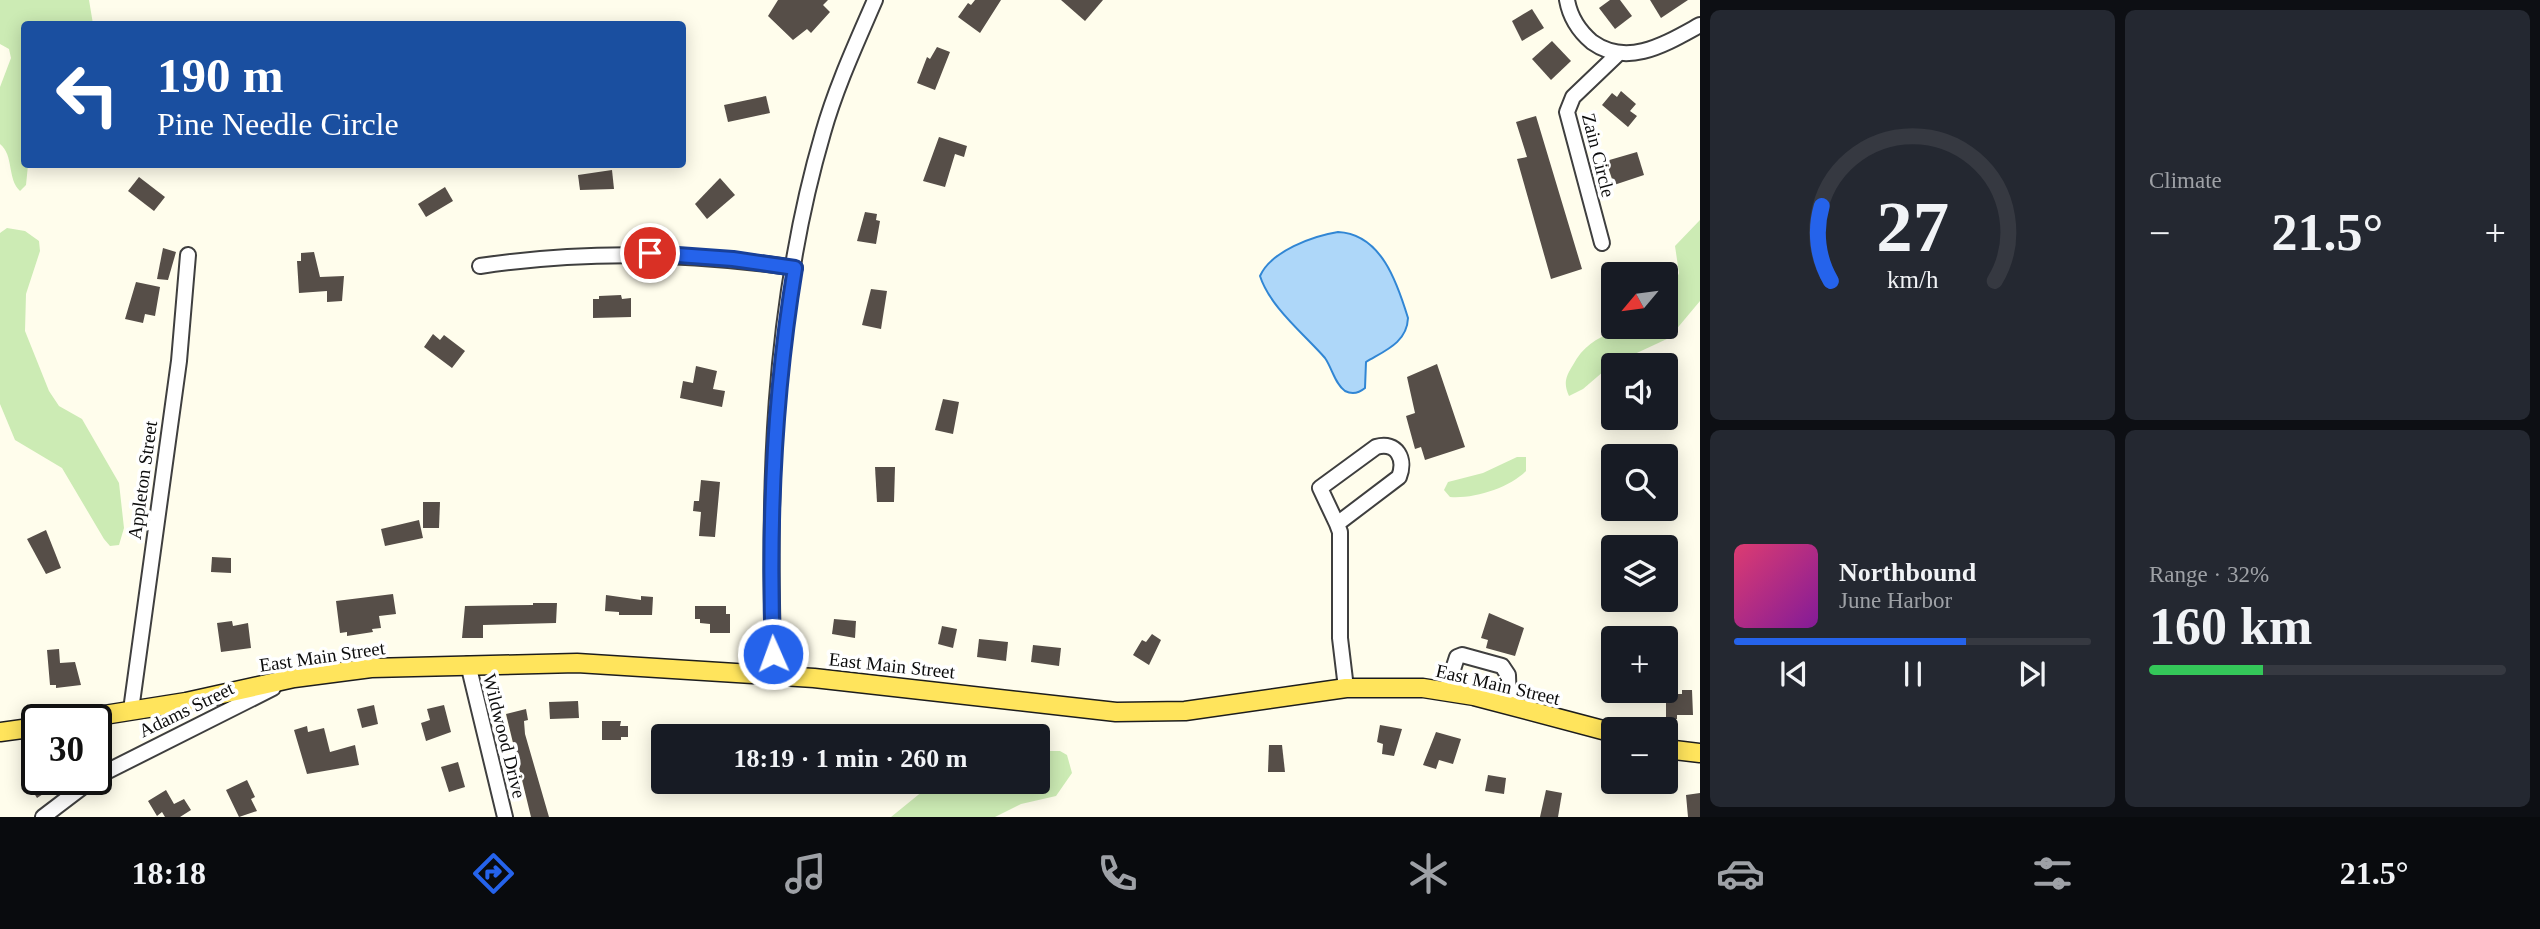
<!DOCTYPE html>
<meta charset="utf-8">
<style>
:root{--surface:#171b24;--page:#242831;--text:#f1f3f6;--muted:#9ea1a6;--line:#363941;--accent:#2563eb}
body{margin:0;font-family:Georgia,serif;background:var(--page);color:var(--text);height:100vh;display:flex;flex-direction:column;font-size:26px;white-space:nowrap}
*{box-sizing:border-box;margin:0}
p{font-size:23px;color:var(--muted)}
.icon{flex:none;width:38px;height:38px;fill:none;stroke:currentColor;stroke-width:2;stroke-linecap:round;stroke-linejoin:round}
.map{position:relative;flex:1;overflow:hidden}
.details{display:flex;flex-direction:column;gap:10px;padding:10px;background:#0d0f14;width:840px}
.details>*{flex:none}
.hud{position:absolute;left:21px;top:21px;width:665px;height:147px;border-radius:7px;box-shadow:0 4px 18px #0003;background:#1a4fa0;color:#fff;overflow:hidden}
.needle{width:46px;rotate:241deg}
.tools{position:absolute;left:1601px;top:262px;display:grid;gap:14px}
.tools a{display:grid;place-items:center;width:77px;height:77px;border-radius:7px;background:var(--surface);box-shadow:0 4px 18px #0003;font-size:35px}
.speed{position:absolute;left:21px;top:704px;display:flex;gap:14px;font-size:35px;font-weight:700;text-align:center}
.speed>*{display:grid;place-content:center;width:91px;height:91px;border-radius:50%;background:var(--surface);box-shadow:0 4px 18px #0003;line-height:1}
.speed .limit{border:4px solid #111;border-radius:10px;background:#fff;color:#111}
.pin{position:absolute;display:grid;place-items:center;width:60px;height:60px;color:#fff;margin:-30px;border:4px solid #fff;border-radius:50%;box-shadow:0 2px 7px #0007}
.me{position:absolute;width:77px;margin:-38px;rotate:358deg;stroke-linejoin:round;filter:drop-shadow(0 0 5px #0008)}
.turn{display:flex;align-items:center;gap:24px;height:147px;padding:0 21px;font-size:32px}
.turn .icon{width:91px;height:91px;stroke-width:2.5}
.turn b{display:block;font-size:49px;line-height:60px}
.big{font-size:52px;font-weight:800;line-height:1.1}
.details .widget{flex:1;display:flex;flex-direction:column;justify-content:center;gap:10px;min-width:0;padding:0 24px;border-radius:10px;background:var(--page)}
.details .dial{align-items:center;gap:0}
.dial svg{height:182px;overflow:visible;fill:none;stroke:var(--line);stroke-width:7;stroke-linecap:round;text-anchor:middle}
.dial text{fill:var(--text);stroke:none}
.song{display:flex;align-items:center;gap:21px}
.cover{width:84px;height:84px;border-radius:10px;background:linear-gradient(135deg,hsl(340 70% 55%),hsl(290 70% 35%))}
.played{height:7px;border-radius:4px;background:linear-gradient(90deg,var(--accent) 65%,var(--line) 65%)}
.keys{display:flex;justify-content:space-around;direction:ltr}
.heat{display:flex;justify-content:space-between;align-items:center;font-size:38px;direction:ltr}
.charge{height:10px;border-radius:5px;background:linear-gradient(90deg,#34c759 32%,var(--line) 0)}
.details .tiles{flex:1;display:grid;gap:10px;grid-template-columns:repeat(2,1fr)}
.trip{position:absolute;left:651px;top:724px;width:399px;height:70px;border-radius:7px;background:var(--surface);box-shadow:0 4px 18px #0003;font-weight:800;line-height:70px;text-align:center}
.dock{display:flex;height:112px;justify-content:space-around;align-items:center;background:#090b0e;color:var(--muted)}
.dock .icon{width:49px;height:49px}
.dock .current{color:var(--accent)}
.dock b{font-size:32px;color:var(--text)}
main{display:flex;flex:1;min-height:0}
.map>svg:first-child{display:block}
</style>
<main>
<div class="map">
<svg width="1700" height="817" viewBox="0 0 1700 817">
<rect width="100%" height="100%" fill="#fffdec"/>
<g fill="#ccebb4">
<path d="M0,0h89l4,24h-69v140l4,1 -2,20 -6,6c-13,-12 -6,-36 -20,-47v-57l11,-29 -2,-9 -9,-5z"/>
<path d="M1700,220v81l-31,37 -58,27 -28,24 -14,7c-6,-13 -3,-20 4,-31 19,-36 57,-38 93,-38v-23l13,-31 -4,-27z"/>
<polygon points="7,228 25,231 39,241 40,251 26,294 25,331 49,391 59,406 82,419 119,483 124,528 119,545 110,546 104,539 62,468 15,440 0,404 0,233"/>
<path d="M1517,457h9v14c-17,17 -52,28 -76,26l-6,-7 4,-8 35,-9z"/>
<polygon points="1050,751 1060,751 1067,755 1072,773 1056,796 1021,804 995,817 891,817 934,782 1038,782 1038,759"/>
</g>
<path fill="#aed7f9" stroke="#3186d4" stroke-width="2" d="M1338,232c43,2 59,50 70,86 -1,25 -24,33 -42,44l-1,26c-6,5 -12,7 -20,3 -10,-7 -13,-23 -20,-33 -21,-24 -55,-51 -65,-82 11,-25 53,-40 78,-44z"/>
<g fill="#564e48">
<polygon points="778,0 828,0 823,5 830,12 811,33 807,29 793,40 768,16"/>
<polygon points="975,0 1001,0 980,33 958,17 968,3 971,5"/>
<polygon points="1061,0 1103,0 1085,21"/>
<polygon points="1610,0 1620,0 1632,16 1615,29 1599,8"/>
<polygon points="1650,0 1688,0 1661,18"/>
<polygon points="1532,9 1544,28 1522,41 1512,21"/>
<polygon points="1552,41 1571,61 1551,80 1532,59"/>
<polygon points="937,47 950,52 935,90 917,83 927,57 930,59"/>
<polygon points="1621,91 1636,104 1630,111 1637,116 1628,127 1602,105 1612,93 1617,97"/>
<polygon points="766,96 770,113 728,122 724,105"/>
<polygon points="1536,116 1582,269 1551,279 1517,159 1527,157 1516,122"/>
<polygon points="939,137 967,146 964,157 955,154 945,187 923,181"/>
<polygon points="1637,152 1644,175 1614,185 1606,161"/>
<polygon points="612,170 614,189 580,190 578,175"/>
<polygon points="139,177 165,197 154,211 128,191"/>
<polygon points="720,178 735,195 707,219 695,204"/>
<polygon points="445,187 453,201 426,217 418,204"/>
<polygon points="865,212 877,214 876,220 880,221 876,244 857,241"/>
<polygon points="163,248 176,252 168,280 157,279"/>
<polygon points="314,252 320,277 344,276 342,301 327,302 327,291 299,293 297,261 301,261 301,253"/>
<polygon points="136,282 160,287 155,316 145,314 143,323 125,319"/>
<polygon points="871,289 887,291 881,329 862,325"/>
<polygon points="621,295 622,299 631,298 631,317 593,318 593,299 599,299 599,296"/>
<polygon points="433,334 440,340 444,335 465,351 452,368 424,347"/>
<polygon points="1437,364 1465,447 1425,460 1421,447 1415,449 1406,416 1415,413 1407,377"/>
<polygon points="696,366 717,371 713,389 725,391 722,407 680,398 683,381 693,383"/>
<polygon points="943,399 959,402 953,434 935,430"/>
<polygon points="875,467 895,467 894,502 877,502"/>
<polygon points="701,480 720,482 715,537 699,536 701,512 693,511 694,501 699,501"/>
<polygon points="423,502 440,502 439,528 423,528"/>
<polygon points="419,520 423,538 385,546 381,529"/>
<polygon points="46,530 61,568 46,574 27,539"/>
<polygon points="212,557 231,558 231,573 211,572"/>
<polygon points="393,594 396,614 379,616 381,628 372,629 373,632 347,636 347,632 340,633 336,601"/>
<polygon points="606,595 641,600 641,596 653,597 652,615 619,615 619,612 605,611"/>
<polygon points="533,603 557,603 556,623 483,625 483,638 462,638 465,606 533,605"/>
<polygon points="695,606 726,606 726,614 730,614 730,633 710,633 710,624 700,623 700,619 695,619"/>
<polygon points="1489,613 1524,628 1515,656 1486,648 1488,640 1481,638"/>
<polygon points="834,619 856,621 855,638 832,634"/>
<polygon points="232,621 233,626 248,623 251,648 221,652 217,623"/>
<polygon points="942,626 957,629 953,648 938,644"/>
<polygon points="1152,634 1161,640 1149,665 1133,655 1142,640 1146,642"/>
<polygon points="979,639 1008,642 1006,661 977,657"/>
<polygon points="1033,645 1061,648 1059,666 1031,662"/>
<polygon points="59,649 60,663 75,662 81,685 56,688 56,685 50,685 47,650"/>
<polygon points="1682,690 1692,690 1693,715 1677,715 1677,719 1666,720 1666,701 1672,701 1672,694 1682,694"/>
<polygon points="578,701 579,718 550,719 549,702"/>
<polygon points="374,705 378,724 362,728 357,709"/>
<polygon points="444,705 451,732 426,741 421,723 430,720 427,709"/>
<polygon points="526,709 528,720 524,721 525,734 549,817 531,817 506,714"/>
<polygon points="602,721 621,721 620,726 628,726 628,737 621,737 621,740 602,740"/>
<polygon points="1380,725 1402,729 1394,756 1382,754 1383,744 1377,742"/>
<polygon points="307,726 308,732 324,728 330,752 355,745 359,765 307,774 294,730"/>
<polygon points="1436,732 1461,739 1453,764 1439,760 1436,769 1423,765"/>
<polygon points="1269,745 1282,745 1285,772 1268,772"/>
<polygon points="458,762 465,787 449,792 441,767"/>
<polygon points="1488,775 1506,778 1504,794 1485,791"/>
<polygon points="25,779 66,779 37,798"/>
<polygon points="247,780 255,797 251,799 257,811 239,817 226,790"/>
<polygon points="166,790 174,804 184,799 191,810 180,817 165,817 162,812 157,816 148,801"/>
<polygon points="1546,790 1562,793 1558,817 1540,817"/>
<polygon points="1700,793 1700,817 1688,817 1686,795"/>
</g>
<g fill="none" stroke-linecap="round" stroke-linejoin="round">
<defs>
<g id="minor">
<path d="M1567,0c3,17 12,31 25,42 36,26 75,1 108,-17"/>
<polyline points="1602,243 1567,112 1573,97 1619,53"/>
<path d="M480,266c106,-16 208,-14 315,2"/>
<path d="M1337,524l-17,-36 56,-41c21,-6 30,12 23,30l-62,47 3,8v106l6,50"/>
<polyline points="468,664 505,817"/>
<path d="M774,675c-7,-180 -2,-368 49,-542 13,-46 33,-89 52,-133"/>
<polyline points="1446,691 1457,657 1462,655 1502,666 1508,675 1509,705"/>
<polyline points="131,710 179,361 188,255"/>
<polyline points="96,777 273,688"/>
<polyline points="43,817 93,779"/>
</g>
<g id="major">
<polyline points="79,719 186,702 294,678 371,668 577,663 814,678 1116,712 1185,711 1346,688 1423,688 1474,696 1614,733"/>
<polyline points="0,732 37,727"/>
<polyline points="1666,749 1700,753"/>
</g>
</defs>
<use href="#minor" stroke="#3f3f3f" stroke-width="18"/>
<use href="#major" stroke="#1d1d1d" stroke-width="21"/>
<use href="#minor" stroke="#fff" stroke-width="14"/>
<use href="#major" stroke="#ffe45c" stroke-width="18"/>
</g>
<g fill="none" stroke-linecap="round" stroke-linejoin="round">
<defs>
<path id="route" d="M650,253l83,6 62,9c-21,128 -27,256 -22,386"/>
</defs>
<use href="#route" stroke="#184099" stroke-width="18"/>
<use href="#route" stroke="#2563eb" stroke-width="12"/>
</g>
<g text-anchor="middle" stroke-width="7" stroke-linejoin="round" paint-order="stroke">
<g font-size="19" fill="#0c0c0c" stroke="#fff">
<text transform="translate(1599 155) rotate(76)" y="7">Zain Circle</text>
<text transform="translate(142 480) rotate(-82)" y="7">Appleton Street</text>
<text transform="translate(322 656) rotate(-8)" y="7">East Main Street</text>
<text transform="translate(892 665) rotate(6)" y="7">East Main Street</text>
<text transform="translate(1498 684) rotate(13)" y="7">East Main Street</text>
<text transform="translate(186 709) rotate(-26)" y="7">Adams Street</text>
<text transform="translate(505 736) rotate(76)" y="7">Wildwood Drive</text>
</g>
</g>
</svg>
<div class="tools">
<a><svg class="needle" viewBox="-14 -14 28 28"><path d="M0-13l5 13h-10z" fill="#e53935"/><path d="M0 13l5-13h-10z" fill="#9ea1a6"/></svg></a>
<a><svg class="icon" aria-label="sound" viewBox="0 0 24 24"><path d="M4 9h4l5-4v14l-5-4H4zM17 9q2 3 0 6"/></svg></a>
<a><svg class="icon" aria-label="search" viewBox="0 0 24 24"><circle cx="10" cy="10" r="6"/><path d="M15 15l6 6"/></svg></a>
<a><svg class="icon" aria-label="layers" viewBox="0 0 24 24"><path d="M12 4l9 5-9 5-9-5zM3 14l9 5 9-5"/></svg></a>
<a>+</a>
<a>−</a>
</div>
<div class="speed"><div class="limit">30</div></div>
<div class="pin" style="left:650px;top:253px;background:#d93025"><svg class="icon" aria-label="arrive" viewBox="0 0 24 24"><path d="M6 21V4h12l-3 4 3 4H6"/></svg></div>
<svg class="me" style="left:773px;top:654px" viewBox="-20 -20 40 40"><circle r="17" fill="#2563eb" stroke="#fff" stroke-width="3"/><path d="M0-11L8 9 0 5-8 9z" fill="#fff"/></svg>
<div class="trip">18:19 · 1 min · 260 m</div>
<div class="hud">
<div class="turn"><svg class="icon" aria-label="left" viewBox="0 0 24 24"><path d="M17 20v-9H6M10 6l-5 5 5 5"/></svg><div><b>190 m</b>Pine Needle Circle</div></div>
</div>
</div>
<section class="details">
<div class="tiles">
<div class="widget dial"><svg viewBox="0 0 100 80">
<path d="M14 69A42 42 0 1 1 86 69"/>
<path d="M14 69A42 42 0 0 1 10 36" stroke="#2563eb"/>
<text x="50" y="56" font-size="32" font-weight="700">27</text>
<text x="50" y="72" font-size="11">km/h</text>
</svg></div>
<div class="widget"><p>Climate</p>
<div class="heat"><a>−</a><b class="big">21.5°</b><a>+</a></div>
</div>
<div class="widget">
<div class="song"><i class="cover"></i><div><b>Northbound</b><p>June Harbor</p></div></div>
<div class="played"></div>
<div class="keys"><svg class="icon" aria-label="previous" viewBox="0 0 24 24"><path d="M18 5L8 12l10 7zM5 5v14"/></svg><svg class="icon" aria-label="pause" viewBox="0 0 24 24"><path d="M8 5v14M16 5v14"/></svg><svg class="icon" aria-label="next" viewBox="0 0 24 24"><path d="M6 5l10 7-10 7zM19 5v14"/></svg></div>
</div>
<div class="widget"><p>Range · 32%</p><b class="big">160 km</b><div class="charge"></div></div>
</div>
</section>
</main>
<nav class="dock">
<b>18:18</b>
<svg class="icon current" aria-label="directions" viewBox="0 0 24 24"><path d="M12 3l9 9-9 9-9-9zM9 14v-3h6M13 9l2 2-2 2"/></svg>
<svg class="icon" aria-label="music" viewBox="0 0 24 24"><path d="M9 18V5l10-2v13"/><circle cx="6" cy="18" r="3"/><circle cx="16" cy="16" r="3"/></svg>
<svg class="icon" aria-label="phone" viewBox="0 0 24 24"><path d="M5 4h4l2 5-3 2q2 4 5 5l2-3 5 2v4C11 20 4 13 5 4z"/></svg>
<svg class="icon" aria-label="climate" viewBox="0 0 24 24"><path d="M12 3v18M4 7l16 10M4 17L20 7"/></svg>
<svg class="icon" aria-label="car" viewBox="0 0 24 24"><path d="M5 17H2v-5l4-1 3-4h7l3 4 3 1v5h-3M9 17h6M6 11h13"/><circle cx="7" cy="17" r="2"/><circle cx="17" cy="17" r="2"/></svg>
<svg class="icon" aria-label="filters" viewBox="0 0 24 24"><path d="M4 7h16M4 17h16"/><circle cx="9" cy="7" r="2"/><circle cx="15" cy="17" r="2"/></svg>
<b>21.5°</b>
</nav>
